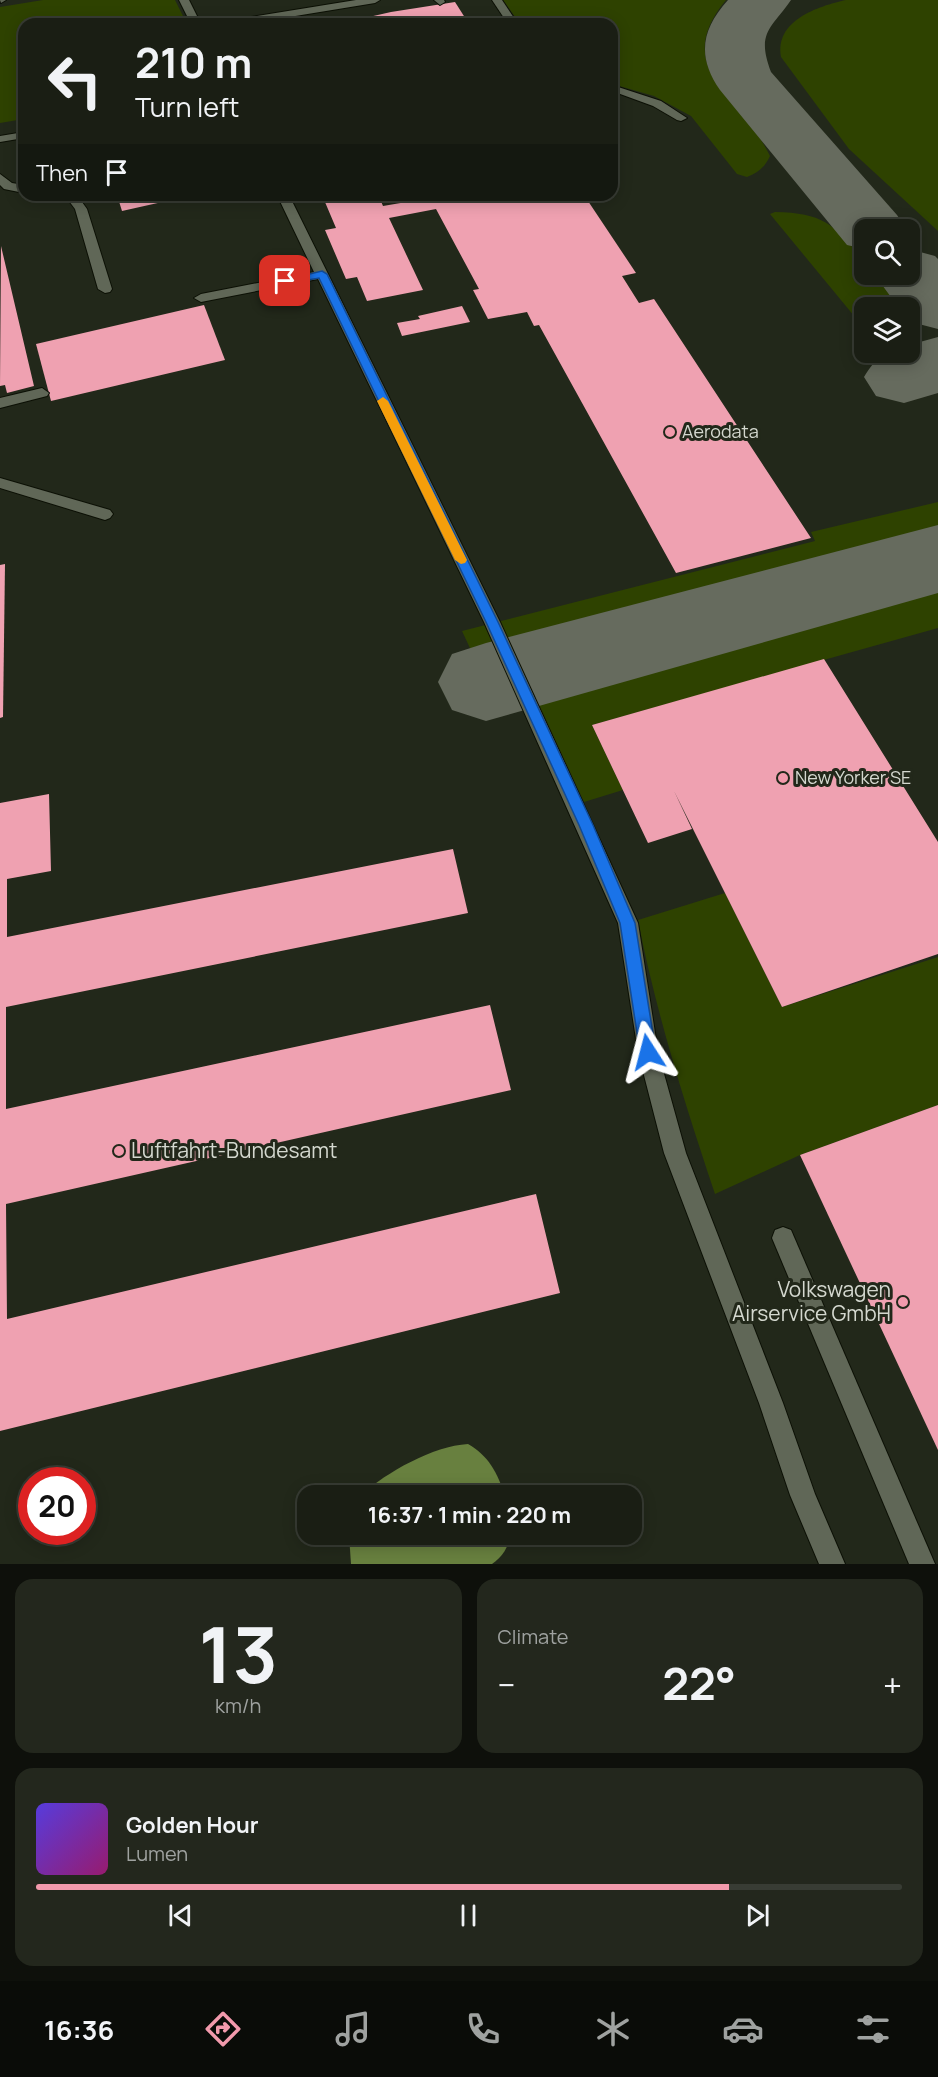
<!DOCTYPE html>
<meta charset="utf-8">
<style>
:root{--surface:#1a1e14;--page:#23271d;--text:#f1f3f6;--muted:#9fa2a0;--line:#383c34;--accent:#f29aac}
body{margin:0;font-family:Manrope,sans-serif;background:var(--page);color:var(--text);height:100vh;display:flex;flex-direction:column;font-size:22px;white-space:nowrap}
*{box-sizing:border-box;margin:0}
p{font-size:20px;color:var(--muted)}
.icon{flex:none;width:33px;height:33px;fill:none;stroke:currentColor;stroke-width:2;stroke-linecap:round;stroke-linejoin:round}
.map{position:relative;height:1564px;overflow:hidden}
.sheet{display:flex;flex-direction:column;gap:15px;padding:15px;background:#0e100b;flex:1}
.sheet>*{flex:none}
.top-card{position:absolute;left:18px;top:18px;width:600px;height:183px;border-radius:18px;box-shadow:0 3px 15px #0003,0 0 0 2px var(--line);background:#1a1e14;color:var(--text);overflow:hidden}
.buttons{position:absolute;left:854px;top:219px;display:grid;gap:12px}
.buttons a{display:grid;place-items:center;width:66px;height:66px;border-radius:12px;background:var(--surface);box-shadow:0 3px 15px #0003,0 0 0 2px var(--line);font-size:30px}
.speed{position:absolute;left:18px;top:1467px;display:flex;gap:12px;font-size:30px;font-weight:700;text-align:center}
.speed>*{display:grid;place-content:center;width:78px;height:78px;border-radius:50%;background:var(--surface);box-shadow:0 3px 15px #0003,0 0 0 2px var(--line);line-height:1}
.speed .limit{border:9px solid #d22;background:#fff;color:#111}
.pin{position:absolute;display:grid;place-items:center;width:51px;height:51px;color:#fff;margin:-26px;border-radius:12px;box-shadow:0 3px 9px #0006}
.me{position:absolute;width:66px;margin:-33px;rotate:351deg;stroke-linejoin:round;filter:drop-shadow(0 0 4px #0008)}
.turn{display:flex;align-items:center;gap:21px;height:126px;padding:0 18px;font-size:27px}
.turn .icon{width:78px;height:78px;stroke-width:2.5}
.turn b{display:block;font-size:42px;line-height:51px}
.then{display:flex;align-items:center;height:57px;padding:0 18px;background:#0003;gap:12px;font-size:22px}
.big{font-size:45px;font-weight:700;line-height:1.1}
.sheet .card{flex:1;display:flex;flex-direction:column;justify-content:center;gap:9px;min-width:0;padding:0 21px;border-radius:18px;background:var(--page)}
.sheet .dial{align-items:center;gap:0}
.dial b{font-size:78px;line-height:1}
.song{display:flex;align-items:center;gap:18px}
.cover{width:72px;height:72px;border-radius:9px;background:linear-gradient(135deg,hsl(250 70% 55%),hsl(320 70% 35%))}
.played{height:6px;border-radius:3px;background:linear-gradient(90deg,var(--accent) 80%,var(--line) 80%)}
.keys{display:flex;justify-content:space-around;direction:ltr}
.heat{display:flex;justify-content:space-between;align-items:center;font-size:33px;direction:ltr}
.sheet .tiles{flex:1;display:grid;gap:15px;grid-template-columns:1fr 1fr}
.card:last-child{grid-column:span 2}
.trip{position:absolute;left:297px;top:1485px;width:345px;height:60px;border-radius:18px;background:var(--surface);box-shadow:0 3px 15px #0003,0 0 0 2px var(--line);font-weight:700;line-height:60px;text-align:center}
.tab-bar{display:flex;height:96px;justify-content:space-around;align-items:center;background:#0a0c08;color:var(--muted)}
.tab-bar .icon{width:42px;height:42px}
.tab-bar .current{color:var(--accent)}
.tab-bar b{font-size:27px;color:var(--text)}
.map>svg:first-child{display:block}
</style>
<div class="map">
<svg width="938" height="1564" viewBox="0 0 938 1564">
<rect width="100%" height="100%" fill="#22281a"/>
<g fill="#2e4200">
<polygon points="43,0 175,0 187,24 24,24 24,119 0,123 0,7"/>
<path d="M503,0h223c-58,70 18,99 44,156 -5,11 -12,17 -23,21l-10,-3 -46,-58 -37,-20 -42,-12v-60h-92z"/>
<path d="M846,0h92v231l-89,-82 -68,-92c-7,-36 37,-51 65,-57z"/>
<path d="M775,212c50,1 59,13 89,49v13l11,1 28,32 -39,1v20l-94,-114z"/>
<polygon points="938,502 938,538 476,661 462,631 815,541 811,532"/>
<polygon points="938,582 938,628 592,725 623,790 584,802 534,695"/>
<path d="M725,893l57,114 156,-50v148l-138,50 -85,39c-30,-90 -59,-181 -77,-274z"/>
</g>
<g fill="#68803f">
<path d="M468,1444c21,12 29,29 37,51h-144c26,-23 72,-49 107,-51z"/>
<path d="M349,1535v-1l161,1c-1,12 -8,22 -18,29h-141z"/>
</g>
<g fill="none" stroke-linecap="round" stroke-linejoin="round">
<g fill="#666b5e" fill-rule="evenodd">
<path d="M728,0h63c-20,29 -35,32 -20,72l126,143 10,15h-43v19l-17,-4 -127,-155c-23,-33 -19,-60 8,-90z"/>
<polygon points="909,249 935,256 938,259 938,329 911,322 909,319 909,308 899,308 874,274 909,274"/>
<path d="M938,337v56l-34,10 -28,-7 -12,-19c14,-22 19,-25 45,-25v-7z"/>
<polygon points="938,525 938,593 486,721 452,710 438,682 452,654 486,643"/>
</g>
</g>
<g fill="#efa1b1">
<polygon points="455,2 469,24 338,24 391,12"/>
<polygon points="117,195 189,195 189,196 122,211"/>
<polygon points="322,195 380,199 383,206 430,198 428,195 584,195 636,273 622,276 639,303 654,299 811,538 676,573 539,325 534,326 527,312 488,319 473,290 479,289 436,209 389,218 423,290 367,301 357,277 346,279 325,230 336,228"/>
<polygon points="1,246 34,386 7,393 5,385 0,386"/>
<polygon points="204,305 225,360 51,401 36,344"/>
<polygon points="462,306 470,322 402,336 397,323 420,319 418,316"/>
<polygon points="5,564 3,717 0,718 0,565"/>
<polygon points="824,659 938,842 938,954 782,1007 674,791 692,829 648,843 592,725"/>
<polygon points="49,794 51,871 7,879 7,937 453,849 468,913 6,1007 6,1109 490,1005 511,1090 6,1204 7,1319 536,1194 560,1293 0,1431 0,803"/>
<polygon points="938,1105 938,1450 800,1155"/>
</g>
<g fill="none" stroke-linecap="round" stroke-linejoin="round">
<defs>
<g id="lane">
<polygon points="0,0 6,0 1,3"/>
<polygon points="179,0 189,0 201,24 191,24"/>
<polygon points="356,0 380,0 375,3 246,24 221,24 226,21"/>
<polygon points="434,0 444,0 445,2 440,5"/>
<polygon points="492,0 502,0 518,24 508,24"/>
<polygon points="612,85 661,101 687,118 681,121 677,120 653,106 612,91"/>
<polygon points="24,132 24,138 0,142 0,136"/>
<polygon points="0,174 12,183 24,185 24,193 4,189 0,185"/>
<polygon points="57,195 77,195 87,209 112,289 110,292 105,293 98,289 75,209 69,201"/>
<polygon points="277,195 289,195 500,622 638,923 658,1052 686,1153 783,1403 815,1494 845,1564 819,1564 790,1495 759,1403 664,1153 638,1052 618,923 484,622 318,279 201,302 194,298 201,294 314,272"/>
<polygon points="42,388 49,393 47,396 0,408 0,398"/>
<polygon points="0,478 110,510 113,514 110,518 105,520 0,488"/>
<polygon points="783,1227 791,1230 935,1564 909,1564 772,1238 775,1230"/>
</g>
</defs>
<use href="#lane" stroke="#0c1005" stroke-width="2"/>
<use href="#lane" fill="#606757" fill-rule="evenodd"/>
</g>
<polygon fill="#1a73e8" stroke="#114b97" stroke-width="1.5" points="322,271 327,274 498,622 593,825 635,923 656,1052 654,1057 648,1060 643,1057 640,1052 620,923 579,825 486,622 319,278 285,284 280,281"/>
<polygon fill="#f59e0b" points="383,397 388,401 467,560 465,563 461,564 455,560 377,401"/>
<g fill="#f29aac" stroke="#22281a" stroke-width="2">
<circle cx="670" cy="432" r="6"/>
<circle cx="783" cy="778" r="6"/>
<circle cx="119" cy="1151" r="6"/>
<circle cx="903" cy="1302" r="6"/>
</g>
<g text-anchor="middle" stroke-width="6" stroke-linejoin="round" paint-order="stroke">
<g font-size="18" fill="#d4d8cf" stroke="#22281a" text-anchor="start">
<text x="682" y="438">Aerodata</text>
<text x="795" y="784">New Yorker SE</text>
</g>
<g font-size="21" fill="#d4d8cf" stroke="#22281a" text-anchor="start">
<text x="131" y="1158">Luftfahrt-Bundesamt</text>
<text x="891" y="1297" text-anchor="end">Volkswagen<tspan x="891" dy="24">Airservice GmbH</tspan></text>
</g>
</g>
</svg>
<div class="buttons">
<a><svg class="icon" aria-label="search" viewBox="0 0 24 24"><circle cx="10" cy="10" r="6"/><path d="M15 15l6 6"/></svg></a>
<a><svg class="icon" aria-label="layers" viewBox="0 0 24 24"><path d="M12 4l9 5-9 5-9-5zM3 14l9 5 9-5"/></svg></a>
</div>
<div class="speed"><div class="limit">20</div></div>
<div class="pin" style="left:285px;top:281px;background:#d93025"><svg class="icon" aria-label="arrive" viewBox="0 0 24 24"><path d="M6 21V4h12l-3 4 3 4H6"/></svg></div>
<svg class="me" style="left:648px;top:1052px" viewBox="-20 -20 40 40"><path d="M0-17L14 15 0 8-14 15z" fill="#1a73e8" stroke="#fff" stroke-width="4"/></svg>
<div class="trip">16:37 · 1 min · 220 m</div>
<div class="top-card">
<div class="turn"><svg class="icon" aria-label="left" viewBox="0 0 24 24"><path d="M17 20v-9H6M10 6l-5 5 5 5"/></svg><div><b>210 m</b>Turn left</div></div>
<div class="then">Then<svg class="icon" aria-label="arrive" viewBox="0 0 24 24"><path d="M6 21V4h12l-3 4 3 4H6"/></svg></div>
</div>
</div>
<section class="sheet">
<div class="tiles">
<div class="card dial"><b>13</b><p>km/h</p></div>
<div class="card"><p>Climate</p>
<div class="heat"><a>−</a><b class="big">22°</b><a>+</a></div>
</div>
<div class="card">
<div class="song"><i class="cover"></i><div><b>Golden Hour</b><p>Lumen</p></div></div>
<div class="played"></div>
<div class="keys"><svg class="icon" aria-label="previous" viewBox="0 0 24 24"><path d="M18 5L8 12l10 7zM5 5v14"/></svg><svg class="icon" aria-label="pause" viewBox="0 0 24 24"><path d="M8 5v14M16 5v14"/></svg><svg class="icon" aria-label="next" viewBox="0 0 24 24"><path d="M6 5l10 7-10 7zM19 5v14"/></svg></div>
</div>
</div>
</section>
<nav class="tab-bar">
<b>16:36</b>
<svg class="icon current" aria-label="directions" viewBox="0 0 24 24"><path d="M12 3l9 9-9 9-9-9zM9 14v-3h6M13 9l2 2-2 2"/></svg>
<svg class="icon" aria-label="music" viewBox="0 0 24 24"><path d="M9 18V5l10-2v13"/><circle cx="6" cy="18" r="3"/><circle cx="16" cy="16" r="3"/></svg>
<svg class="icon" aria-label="phone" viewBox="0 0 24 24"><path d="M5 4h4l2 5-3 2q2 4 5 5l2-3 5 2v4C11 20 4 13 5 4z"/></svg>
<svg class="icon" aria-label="climate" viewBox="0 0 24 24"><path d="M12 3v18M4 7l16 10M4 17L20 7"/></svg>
<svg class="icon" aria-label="car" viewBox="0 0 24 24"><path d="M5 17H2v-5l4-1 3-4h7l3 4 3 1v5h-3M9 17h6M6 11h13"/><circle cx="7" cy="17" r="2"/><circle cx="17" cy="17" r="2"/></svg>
<svg class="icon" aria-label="filters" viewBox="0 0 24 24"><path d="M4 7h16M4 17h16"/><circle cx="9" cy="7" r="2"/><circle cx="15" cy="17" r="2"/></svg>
</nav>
